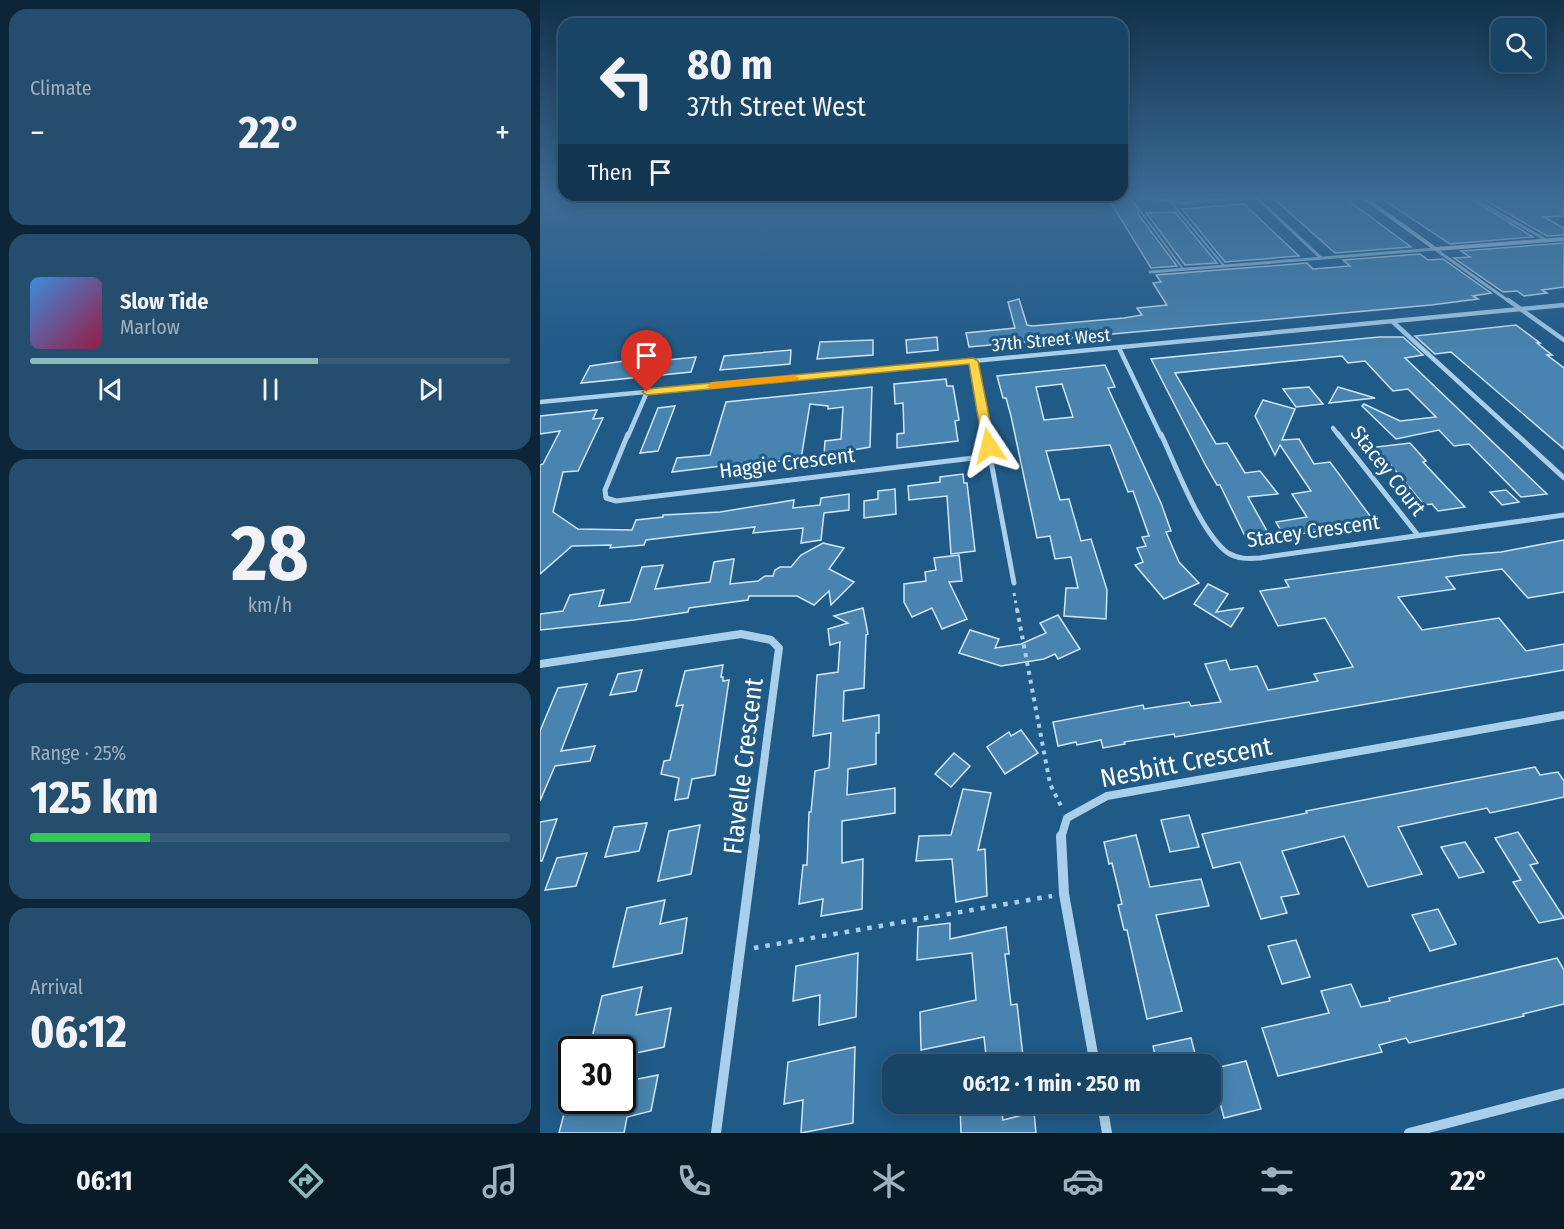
<!DOCTYPE html>
<meta charset="utf-8">
<style>
:root{--surface:#184465;--page:#254e6e;--text:#f1f3f6;--muted:#9fb0bf;--line:#365c79;--accent:#8bbbb9}
body{margin:0;font-family:"Fira Sans Condensed",sans-serif;background:var(--page);color:var(--text);height:100vh;display:flex;flex-direction:column;font-size:22px;white-space:nowrap}
*{box-sizing:border-box;margin:0}
p{font-size:20px;color:var(--muted)}
.icon{flex:none;width:33px;height:33px;fill:none;stroke:currentColor;stroke-width:2;stroke-linecap:round;stroke-linejoin:round}
.map{position:relative;flex:1;overflow:hidden}
.side{display:flex;flex-direction:column;gap:9px;padding:9px;background:#0d2538;width:540px}
.side>*{flex:none}
.guide{position:absolute;left:18px;top:18px;width:570px;height:183px;border-radius:18px;box-shadow:0 3px 15px #0003,0 0 0 2px var(--line);background:#184465;color:var(--text);overflow:hidden}
.fabs{position:absolute;left:951px;top:18px;display:grid;gap:12px}
.fabs a{display:grid;place-items:center;width:54px;height:54px;border-radius:12px;background:var(--surface);box-shadow:0 3px 15px #0003,0 0 0 2px var(--line);font-size:30px}
.speed{position:absolute;left:18px;top:1036px;display:flex;gap:12px;font-size:30px;font-weight:700;text-align:center}
.speed>*{display:grid;place-content:center;width:78px;height:78px;border-radius:50%;background:var(--surface);box-shadow:0 3px 15px #0003,0 0 0 2px var(--line);line-height:1}
.speed .limit{border:3px solid #111;border-radius:9px;background:#fff;color:#111}
.pin{position:absolute;display:grid;place-items:center;width:51px;height:51px;color:#fff;margin:-62px -26px;border-radius:50% 50% 50% 0;rotate:-45deg;box-shadow:0 0 6px #0007}
.pin .icon{rotate:45deg}
.me{position:absolute;width:66px;margin:-33px;rotate:350deg;stroke-linejoin:round;filter:drop-shadow(0 0 4px #0008)}
.turn{display:flex;align-items:center;gap:21px;height:126px;padding:0 30px;font-size:27px}
.turn .icon{width:78px;height:78px;stroke-width:2.5}
.turn b{display:block;font-size:42px;line-height:51px}
.then{display:flex;align-items:center;height:57px;padding:0 30px;background:#0003;gap:12px;font-size:22px}
.big{font-size:45px;font-weight:700;line-height:1.1}
.side .card{flex:1;display:flex;flex-direction:column;justify-content:center;gap:9px;min-width:0;padding:0 21px;border-radius:18px;background:var(--page)}
.side .dial{align-items:center;gap:0}
.dial b{font-size:78px;line-height:1}
.song{display:flex;align-items:center;gap:18px}
.cover{width:72px;height:72px;border-radius:9px;background:linear-gradient(135deg,hsl(210 70% 55%),hsl(340 70% 35%))}
.played{height:6px;border-radius:3px;background:linear-gradient(90deg,var(--accent) 60%,var(--line) 60%)}
.keys{display:flex;justify-content:space-around;direction:ltr}
.heat{display:flex;justify-content:space-between;align-items:center;font-size:33px;direction:ltr}
.charge{height:9px;border-radius:4px;background:linear-gradient(90deg,#34c759 25%,var(--line) 0)}
.trip{position:absolute;left:342px;top:1054px;width:339px;height:60px;border-radius:18px;background:var(--surface);box-shadow:0 3px 15px #0003,0 0 0 2px var(--line);font-weight:700;line-height:60px;text-align:center}
.dock{display:flex;height:96px;justify-content:space-around;align-items:center;background:#0a1b28;color:var(--muted)}
.dock .icon{width:42px;height:42px}
.dock .current{color:var(--accent)}
.dock b{font-size:27px;color:var(--text)}
main{display:flex;flex:1;min-height:0}
.map>svg:first-child{display:block}
</style>
<main>
<section class="side">
<div class="card"><p>Climate</p>
<div class="heat"><a>−</a><b class="big">22°</b><a>+</a></div>
</div>
<div class="card">
<div class="song"><i class="cover"></i><div><b>Slow Tide</b><p>Marlow</p></div></div>
<div class="played"></div>
<div class="keys"><svg class="icon" aria-label="previous" viewBox="0 0 24 24"><path d="M18 5L8 12l10 7zM5 5v14"/></svg><svg class="icon" aria-label="pause" viewBox="0 0 24 24"><path d="M8 5v14M16 5v14"/></svg><svg class="icon" aria-label="next" viewBox="0 0 24 24"><path d="M6 5l10 7-10 7zM19 5v14"/></svg></div>
</div>
<div class="card dial"><b>28</b><p>km/h</p></div>
<div class="card"><p>Range · 25%</p><b class="big">125 km</b><div class="charge"></div></div>
<div class="card"><p>Arrival</p><b class="big">06:12</b></div>
</section>
<div class="map">
<svg width="1024" height="1133" viewBox="0 0 1024 1133">
<rect width="100%" height="100%" fill="#205a87"/>
<g fill="#4884af" stroke="#cee6f8" stroke-width="1.5" fill-rule="evenodd">
<polygon points="568,198 590,198 599,209 598,214 637,266 611,268"/>
<polygon points="733,198 805,198 871,247 795,253"/>
<polygon points="841,198 929,198 993,237 910,244"/>
<polygon points="941,198 1024,198 1024,216 1004,217 1024,228 1024,235 1007,236"/>
<polygon points="704,204 759,256 685,262 642,209"/>
<polygon points="635,212 677,263 645,265 606,213"/>
<polygon points="1024,243 1024,287 1002,290 1007,293 984,296 977,291 963,292 914,258 930,257 921,251"/>
<polygon points="880,254 888,260 903,259 951,293 933,296 938,299 891,305 429,347 426,333 475,328 468,302 479,299 487,325 492,326 584,318 602,315 597,308 627,305 613,283 621,282 616,275 767,263 773,269 810,266 803,260"/>
<polygon points="976,325 1000,343 997,343 1012,355 1007,355 1024,368 1024,449 911,352 895,354 875,336"/>
<polygon points="397,337 398,350 367,353 366,340"/>
<polygon points="839,337 863,337 883,355 865,358 1007,494 981,497 929,444 914,446 899,430 856,439 822,406 824,404 860,421 896,417 868,389 853,391 825,361 808,363 802,356 635,373 676,444 687,443 705,473 720,471 738,494 708,497 728,533 705,536 680,485 677,485 666,466 611,359"/>
<polygon points="333,340 333,355 277,359 280,342"/>
<polygon points="251,350 250,364 180,370 184,356"/>
<polygon points="156,357 151,372 41,383 50,366 98,359 96,363"/>
<path d="M565,365l10,22 -7,1 53,115 10,28 -5,1 13,30 20,21 -35,16 -29,-34 8,-3 -6,-14 9,-2 -4,-9 7,-1 -16,-45 -5,1 -18,-47 -64,6 14,49 9,-1 12,42 10,-2 16,51 -1,29 -42,-3 2,-28h12l-7,-31 -16,2 -5,-23 -13,2 -26,-122 -5,-18h-3l-6,-22zM522,384l11,33 -29,3 -8,-33z"/>
<polygon points="406,379 407,386 413,386 419,420 415,421 418,441 357,448 357,434 364,433 363,403 355,404 354,384"/>
<polygon points="332,387 330,447 284,455 285,441 301,439 303,407 288,409 288,406 270,404 261,459 214,464 214,462 132,472 137,458 170,455 186,402"/>
<polygon points="769,387 783,404 756,407 743,389"/>
<polygon points="798,387 835,398 789,403"/>
<polygon points="723,400 755,409 742,440 759,439 774,464 790,462 836,524 744,536 736,522 767,517 752,494 771,491 740,445 735,455 715,416"/>
<polygon points="135,406 118,451 100,453 118,408"/>
<polygon points="57,410 53,419 63,418 38,471 23,472 13,512 38,529 92,530 96,520 123,517 123,515 180,512 254,500 253,508 280,505 281,498 309,494 309,510 284,513 281,540 261,543 263,528 213,533 215,527 106,540 104,545 70,548 71,545 32,546 0,574 0,465 3,464 20,431 0,434 0,416"/>
<polygon points="870,443 886,461 883,462 925,507 898,511 892,504 884,505 836,447"/>
<polygon points="423,474 424,483 427,483 435,551 411,554 407,496 369,500 368,486 400,482 400,477"/>
<polygon points="355,489 356,514 324,518 324,501 338,499 338,491"/>
<polygon points="966,490 979,502 962,505 950,492"/>
<polygon points="1024,540 1024,592 988,598 962,569 906,577 915,589 858,597 882,630 959,618 986,651 1024,644 1024,670 635,737 634,734 584,742 585,744 563,748 561,740 537,745 536,742 518,746 513,722 603,705 604,709 649,702 651,706 681,702 665,664 686,660 690,670 717,666 728,690 778,681 774,674 813,667 785,618 738,626 720,591 749,587 745,580 923,555 961,552"/>
<polygon points="283,543 304,548 289,569 314,582 291,605 289,591 274,605 257,596 209,596 208,600 149,608 148,612 94,620 0,630 0,614 23,611 30,595 64,590 59,606 90,602 102,567 123,565 115,589 170,582 174,562 194,559 190,584 218,581 225,576 233,576 235,570 240,567 251,567 261,555"/>
<polygon points="419,555 422,581 409,582 427,619 402,629 392,608 372,617 364,602 364,584 386,581 385,572 396,570 394,558"/>
<polygon points="668,584 688,594 676,612 703,608 691,627 654,604"/>
<polygon points="323,608 328,634 326,635 324,688 304,691 303,721 339,715 339,733 336,733 336,764 308,769 307,795 355,788 355,813 302,821 302,863 323,859 322,909 281,916 283,899 259,904 263,865 267,865 269,812 271,812 275,771 289,768 291,733 273,736 277,675 298,672 300,642 290,645 288,629 308,623 294,616"/>
<polygon points="518,615 540,649 518,659 515,654 504,659 461,666 419,653 430,630 459,639 455,648 481,644 506,633 500,623"/>
<polygon points="183,665 181,677 183,677 183,681 189,680 175,775 152,779 148,798 135,800 139,778 121,774 124,761 130,760 143,705 136,706 145,671"/>
<polygon points="102,670 96,691 70,695 78,674"/>
<polygon points="47,684 21,751 55,746 50,761 15,766 0,801 0,731 18,688"/>
<polygon points="481,730 498,753 465,774 447,747 469,732 471,736"/>
<polygon points="414,753 430,766 411,787 395,774"/>
<polygon points="995,767 1000,775 1018,772 1024,781 1024,797 950,813 947,808 858,827 882,874 828,887 804,836 742,851 759,894 741,897 747,913 721,919 700,862 673,868 662,834 767,813 766,811"/>
<polygon points="423,789 451,793 438,850 445,849 447,896 416,902 412,859 376,861 379,836 411,835"/>
<polygon points="649,815 659,847 630,852 621,820"/>
<polygon points="17,819 2,861 0,861 0,822"/>
<polygon points="107,823 99,851 65,857 74,827"/>
<polygon points="160,825 151,874 118,881 129,831"/>
<polygon points="978,832 998,863 990,865 1024,918 999,923 973,882 981,880 955,838"/>
<polygon points="596,835 610,887 661,879 669,906 616,915 642,1011 607,1019 587,930 584,930 578,905 582,904 572,863 569,864 564,842"/>
<polygon points="925,842 944,872 919,878 901,847"/>
<polygon points="47,853 36,886 5,890 17,858"/>
<polygon points="125,900 120,924 147,918 142,953 73,967 87,908"/>
<polygon points="898,909 916,944 890,951 872,915"/>
<polygon points="410,923 410,939 466,927 469,954 465,954 471,1005 477,1004 484,1065 447,1065 444,1037 381,1050 380,1012 436,1000 432,953 377,960 378,927"/>
<polygon points="756,940 770,977 742,984 728,946"/>
<polygon points="318,953 316,1017 279,1025 280,995 253,1001 256,966"/>
<polygon points="1017,958 1024,970 1024,1004 983,1014 984,1016 869,1043 866,1038 839,1045 842,1052 738,1076 722,1028 789,1013 781,991 811,984 821,1007 850,1001 849,998"/>
<polygon points="102,987 96,1015 131,1008 124,1047 82,1056 82,1050 49,1050 62,996"/>
<polygon points="651,1038 658,1065 617,1065 613,1046"/>
<polygon points="315,1047 313,1123 261,1133 263,1100 244,1104 248,1062"/>
<polygon points="706,1061 721,1109 684,1118 671,1069"/>
<polygon points="118,1075 111,1111 87,1117 84,1133 19,1133 27,1102 82,1101 82,1082"/>
<polygon points="420,1104 461,1104 463,1120 494,1112 496,1133 421,1133"/>
</g>
<g fill="none" stroke-linecap="round" stroke-linejoin="round">
<polyline stroke="#a9cfea" stroke-width="3" stroke-dasharray="3 4.5" stroke-linecap="butt" points="474,593 477,610"/>
<polyline stroke="#a9cfea" stroke-width="4" stroke-dasharray="4 5" stroke-linecap="butt" points="477,609 510,784 522,808"/>
<polyline stroke="#a9cfea" stroke-width="4.5" stroke-dasharray="4.5 7" stroke-linecap="butt" points="214,948 512,896"/>
<g stroke="#a9cfea" stroke-width="2">
<polyline points="631,202 684,266"/>
<polyline points="601,212 643,269"/>
</g>
<g stroke="#a9cfea" stroke-width="3">
<polyline points="613,198 642,203 698,198"/>
<polyline points="717,198 781,258"/>
<polyline points="933,198 1006,240"/>
<polyline points="610,272 895,249 970,302"/>
</g>
<g stroke="#a9cfea" stroke-width="4.5">
<polyline points="968,300 1024,340"/>
<polyline points="853,322 978,436"/>
<polyline points="579,348 621,436"/>
<polyline points="433,361 446,436"/>
<polyline points="0,402 1024,305"/>
<polyline points="793,428 799,436"/>
<polyline points="88,436 107,392"/>
</g>
<g stroke="#a9cfea" stroke-width="5">
<polyline points="88,434 65,490 66,498 76,501 450,456 446,434"/>
<path d="M621,434c15,32 40,100 67,119 10,6 20,6 32,5l304,-43"/>
<polyline points="798,434 877,534"/>
<polyline points="976,434 1024,478"/>
<polyline points="450,456 474,583"/>
</g>
<g stroke="#a9cfea" stroke-width="8">
<polyline points="0,664 201,634 231,640 239,648 214,838"/>
<polyline points="521,838 527,818 567,796 1024,715"/>
</g>
<g stroke="#a9cfea" stroke-width="10">
<polyline points="521,836 524,894 555,1065"/>
<polyline points="562,1104 567,1133"/>
<polyline points="176,1133 215,836"/>
<polyline points="869,1133 1024,1093"/>
</g>
<polygon fill="#d5e9f8" fill-rule="evenodd" points="821,198 828,198 896,247 1024,237 1024,241 895,251"/>
</g>
<linearGradient id="sky" x2="0" y2="1"><stop stop-color="#12324a"/><stop offset="0.55" stop-color="#3c6b96"/><stop offset="1" stop-color="#3c6b96" stop-opacity="0"/></linearGradient>
<rect width="1024" height="357" fill="url(#sky)"/>
<polygon fill="#ffd54a" stroke="#a68a30" stroke-width="1.5" points="433,358 438,361 455,446 449,449 443,446 429,364 107,395 102,392 107,389"/>
<polygon fill="#f59e0b" points="254,375 259,378 258,380 172,389 167,386 172,382"/>
<g text-anchor="middle" stroke-width="6" stroke-linejoin="round" paint-order="stroke">
<g font-size="18" fill="#fff" stroke="#205a87">
<text transform="translate(511 340) rotate(-5)" y="6">37th Street West</text>
</g>
<g font-size="21" fill="#fff" stroke="#205a87">
<text transform="translate(247 463) rotate(-7)" y="7">Haggie Crescent</text>
<text transform="translate(848 471) rotate(52)" y="7">Stacey Court</text>
<text transform="translate(773 531) rotate(-8)" y="7">Stacey Crescent</text>
</g>
<g font-size="26" fill="#fff" stroke="#205a87">
<text transform="translate(646 762) rotate(-11)" y="9">Nesbitt Crescent</text>
<text transform="translate(203 766) rotate(-83)" y="9">Flavelle Crescent</text>
</g>
</g>
</svg>
<div class="fabs">
<a><svg class="icon" aria-label="search" viewBox="0 0 24 24"><circle cx="10" cy="10" r="6"/><path d="M15 15l6 6"/></svg></a>
</div>
<div class="speed"><div class="limit">30</div></div>
<div class="pin" style="left:107px;top:392px;background:#d93025"><svg class="icon" aria-label="arrive" viewBox="0 0 24 24"><path d="M6 21V4h12l-3 4 3 4H6"/></svg></div>
<svg class="me" style="left:449px;top:446px" viewBox="-20 -20 40 40"><path d="M0-17L14 15 0 8-14 15z" fill="#ffd54a" stroke="#fff" stroke-width="4"/></svg>
<div class="trip">06:12 · 1 min · 250 m</div>
<div class="guide">
<div class="turn"><svg class="icon" aria-label="left" viewBox="0 0 24 24"><path d="M17 20v-9H6M10 6l-5 5 5 5"/></svg><div><b>80 m</b>37th Street West</div></div>
<div class="then">Then<svg class="icon" aria-label="arrive" viewBox="0 0 24 24"><path d="M6 21V4h12l-3 4 3 4H6"/></svg></div>
</div>
</div>
</main>
<nav class="dock">
<b>06:11</b>
<svg class="icon current" aria-label="directions" viewBox="0 0 24 24"><path d="M12 3l9 9-9 9-9-9zM9 14v-3h6M13 9l2 2-2 2"/></svg>
<svg class="icon" aria-label="music" viewBox="0 0 24 24"><path d="M9 18V5l10-2v13"/><circle cx="6" cy="18" r="3"/><circle cx="16" cy="16" r="3"/></svg>
<svg class="icon" aria-label="phone" viewBox="0 0 24 24"><path d="M5 4h4l2 5-3 2q2 4 5 5l2-3 5 2v4C11 20 4 13 5 4z"/></svg>
<svg class="icon" aria-label="climate" viewBox="0 0 24 24"><path d="M12 3v18M4 7l16 10M4 17L20 7"/></svg>
<svg class="icon" aria-label="car" viewBox="0 0 24 24"><path d="M5 17H2v-5l4-1 3-4h7l3 4 3 1v5h-3M9 17h6M6 11h13"/><circle cx="7" cy="17" r="2"/><circle cx="17" cy="17" r="2"/></svg>
<svg class="icon" aria-label="filters" viewBox="0 0 24 24"><path d="M4 7h16M4 17h16"/><circle cx="9" cy="7" r="2"/><circle cx="15" cy="17" r="2"/></svg>
<b>22°</b>
</nav>
